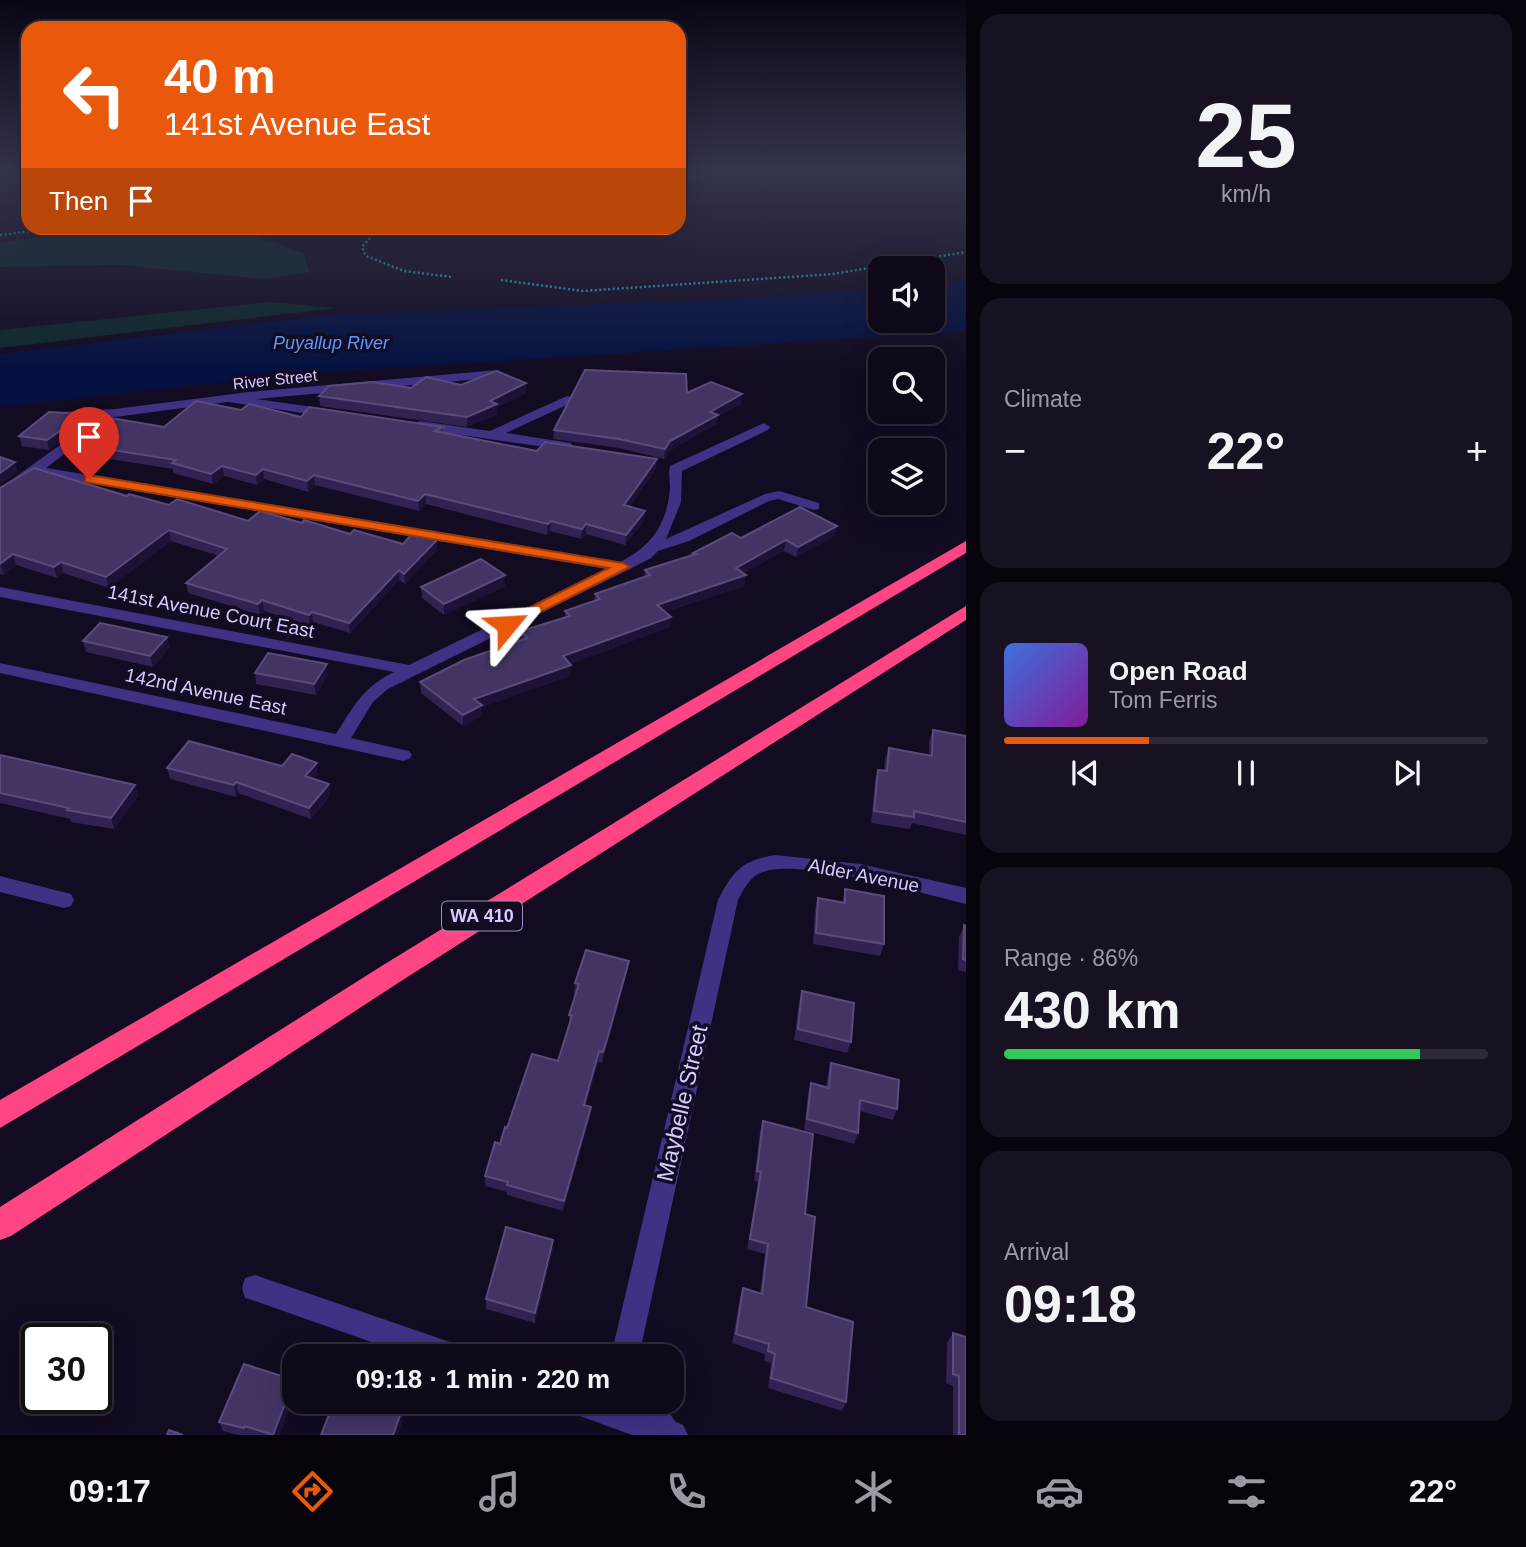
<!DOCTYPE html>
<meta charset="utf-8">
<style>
:root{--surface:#0e0819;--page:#171122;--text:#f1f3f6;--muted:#9b9aa2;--line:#2e2938;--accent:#ea580c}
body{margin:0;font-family:Arial,sans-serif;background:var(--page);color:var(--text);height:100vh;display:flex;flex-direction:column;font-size:26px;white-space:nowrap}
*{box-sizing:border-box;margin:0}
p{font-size:23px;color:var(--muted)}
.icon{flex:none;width:38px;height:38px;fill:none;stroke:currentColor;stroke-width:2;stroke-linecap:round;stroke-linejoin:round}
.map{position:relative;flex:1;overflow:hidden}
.sheet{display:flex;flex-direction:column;gap:14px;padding:14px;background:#08040e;width:560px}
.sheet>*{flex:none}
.hud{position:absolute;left:21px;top:21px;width:665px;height:214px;border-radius:21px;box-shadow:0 7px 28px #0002,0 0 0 2px var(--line);background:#ea580c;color:#fff;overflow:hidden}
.tools{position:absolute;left:868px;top:256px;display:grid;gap:14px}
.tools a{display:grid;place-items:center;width:77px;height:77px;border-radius:14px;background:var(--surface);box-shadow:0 7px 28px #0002,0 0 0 2px var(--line);font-size:35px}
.speed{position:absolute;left:21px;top:1323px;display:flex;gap:14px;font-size:35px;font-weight:700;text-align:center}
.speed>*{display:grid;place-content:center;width:91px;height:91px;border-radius:50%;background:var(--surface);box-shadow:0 7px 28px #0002,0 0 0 2px var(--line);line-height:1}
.speed .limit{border:4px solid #111;border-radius:10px;background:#fff;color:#111}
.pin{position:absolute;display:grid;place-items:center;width:60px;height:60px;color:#fff;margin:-72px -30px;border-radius:50% 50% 50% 0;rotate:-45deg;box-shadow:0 0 7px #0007}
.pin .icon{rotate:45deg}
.me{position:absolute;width:77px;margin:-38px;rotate:63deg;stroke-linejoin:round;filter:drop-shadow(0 0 5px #0008)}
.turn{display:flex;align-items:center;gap:24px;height:147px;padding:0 28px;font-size:32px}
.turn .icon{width:91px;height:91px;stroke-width:2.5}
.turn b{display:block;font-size:49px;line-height:60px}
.then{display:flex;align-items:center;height:66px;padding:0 28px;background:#0003;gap:14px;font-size:26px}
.big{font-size:52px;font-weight:800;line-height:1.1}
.sheet .tile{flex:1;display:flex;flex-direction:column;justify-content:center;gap:10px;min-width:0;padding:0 24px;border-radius:21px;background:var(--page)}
.sheet .dial{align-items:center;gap:0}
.dial b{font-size:91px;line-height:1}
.song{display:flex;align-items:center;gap:21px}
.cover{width:84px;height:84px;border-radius:10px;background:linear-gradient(135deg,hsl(220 70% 55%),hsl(290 70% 35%))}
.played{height:7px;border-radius:4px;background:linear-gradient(90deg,var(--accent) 30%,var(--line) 30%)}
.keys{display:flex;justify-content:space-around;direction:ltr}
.heat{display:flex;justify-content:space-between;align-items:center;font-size:38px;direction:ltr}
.charge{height:10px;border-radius:5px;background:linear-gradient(90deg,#34c759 86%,var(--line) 0)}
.trip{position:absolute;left:282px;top:1344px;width:402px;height:70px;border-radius:21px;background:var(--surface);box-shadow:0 7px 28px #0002,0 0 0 2px var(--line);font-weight:800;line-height:70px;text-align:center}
.tab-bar{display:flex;height:112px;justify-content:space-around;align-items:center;background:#06030a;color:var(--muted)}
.tab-bar .icon{width:49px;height:49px}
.tab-bar .on{color:var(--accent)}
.tab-bar b{font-size:32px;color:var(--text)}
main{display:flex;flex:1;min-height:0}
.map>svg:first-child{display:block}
</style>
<main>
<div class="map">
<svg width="966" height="1435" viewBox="0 0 966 1435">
<rect width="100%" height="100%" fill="#120b21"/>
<g fill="#0d282b">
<polygon points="100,228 246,228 259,237 304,253 309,272 265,279 121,265 0,267 0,243"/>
<polygon points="270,302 336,308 0,348 0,330"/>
</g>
<polygon fill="#041140" points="966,281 966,331 297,374 0,407 0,354 329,315 752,298 880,289 880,320 933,320 933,285"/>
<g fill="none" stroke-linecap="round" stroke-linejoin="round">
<g stroke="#21afbc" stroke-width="2.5" stroke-dasharray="2 2.5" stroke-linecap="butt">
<polyline points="379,228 362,247 366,256 404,271 452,277"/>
<polyline points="0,235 56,228"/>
<polyline points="501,280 583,291 833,274 966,252"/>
</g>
<g fill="#403185" fill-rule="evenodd">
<polygon points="498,370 504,374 502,377 256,399 334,410 334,416 330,417 228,402 115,417 61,420 55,416 61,412 115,409 249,392"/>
<polygon points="567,396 571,397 571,403 506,433 571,443 573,446 566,450 420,429 414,425 420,421 490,431"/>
<path d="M764,423l6,4 -2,3 -86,41 -1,31 -15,37 99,-45 14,-3 40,12v6l-5,1 -36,-11 -9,2 -80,40 -31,10 -7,7 -23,12 -240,119 -15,13 -22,36 58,13 3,4 -3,4 -6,2 -403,-88v-10l336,71c18,-28 26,-46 58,-62l-394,-75v-10l409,78 197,-96 -570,-95 -36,24v-10l81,-58 5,-1 6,4 -46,35 574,94c32,-16 47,-38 50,-74 0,-8 -2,-15 0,-22z"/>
<path d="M775,855l85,9 106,24v16c-41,-10 -167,-46 -203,-32 -13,4 -19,17 -25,28l-99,456h-28l107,-456c16,-30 23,-39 57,-45z"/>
<polygon points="0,876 71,894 74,900 71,906 64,908 0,892"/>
<polygon points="255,1275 450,1342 460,1346 464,1356 411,1356 255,1301 245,1298 242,1288 245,1278"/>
<polygon points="565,1402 620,1402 629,1405 628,1402 660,1402 676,1422 683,1425 688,1435 632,1435 569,1412"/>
</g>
<g fill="#ff4583" fill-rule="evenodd">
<polygon points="966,541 966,553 0,1128 0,1100"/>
<polygon points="966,606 966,620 398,983 11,1236 0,1240 0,1207 380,967"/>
</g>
</g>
<g fill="#322251">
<polygon points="461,385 526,393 497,407 497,414 467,427 320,406 319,396 411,388"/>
<polygon points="687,393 741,404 718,416 716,424 669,451 664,459 619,448 553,439 554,430"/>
<polygon points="241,410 301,417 443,427 443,432 537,451 656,469 629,507 645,511 644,521 625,545 586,534 581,539 550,531 547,535 426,504 419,511 315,485 308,492 264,479 257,485 224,476 213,484 173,473 173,469 71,453 68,443 164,427"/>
<polygon points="84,414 86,424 49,450 22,446 19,436"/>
<polygon points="0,488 127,496 248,521 302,523 350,534 437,550 405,584 399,580 350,633 313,622 310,626 264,611 260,615 188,593 186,583 219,556 171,541 109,588 63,573 57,578 16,565 4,575 0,574"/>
<polygon points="837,526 834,536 796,557 784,551 743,573 746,575 744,586 665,612 670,627 570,664 570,676 482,707 482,716 463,726 421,693 420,682 521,640 521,631 565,618 565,611 594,601 595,594 644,577 645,570 693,555 693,553 741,538"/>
<polygon points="505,575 505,586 444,615 422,598 421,587"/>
<polygon points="167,637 169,648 153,667 86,652 83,641"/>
<polygon points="255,673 328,675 316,695 256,684"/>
<polygon points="933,730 966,736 966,835 912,823 910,829 871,823 875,781 878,770 884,771 885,759 889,748 929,756 929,741"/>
<polygon points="0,755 135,785 138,796 114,829 71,822 70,819 0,803"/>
<polygon points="282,766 318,774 314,779 329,784 330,796 311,819 238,793 236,797 170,779 167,768"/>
<polygon points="845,889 884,944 880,956 813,944 815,910 818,898 842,903"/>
<polygon points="964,925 966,926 966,972 958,970 959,937"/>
<polygon points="627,972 602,1063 598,1062 586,1105 591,1107 590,1117 563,1211 507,1195 507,1192 485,1186 485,1176 507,1128 558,1061 569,1027 569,1015 575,995 574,995 575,983"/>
<polygon points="802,991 851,1042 847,1053 794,1040 799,1002"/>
<polygon points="831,1063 897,1109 893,1120 860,1111 858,1133 854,1144 804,1130 808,1094 811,1083 826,1087 828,1074"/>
<polygon points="763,1121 805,1214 806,1307 846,1402 842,1411 768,1388 771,1363 764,1361 765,1354 732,1343 740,1298 743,1288 760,1293 765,1254 747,1249 758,1182 754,1181 760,1132"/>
<polygon points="553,1240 553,1250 535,1323 486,1309 486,1299"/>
<polygon points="953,1333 966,1337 966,1435 953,1435 953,1386 946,1383 947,1343"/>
<polygon points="294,1380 294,1398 279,1435 238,1435 223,1431 219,1422"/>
</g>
<g fill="#1d1136">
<polygon points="526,383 526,393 497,407 497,414 467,427 467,417 490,401"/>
<polygon points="742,394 741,404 718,416 716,424 669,451 664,459 665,449 670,441 710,412"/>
<polygon points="84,414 86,424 49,450 47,440"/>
<polygon points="657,459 656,469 623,515 624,505"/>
<polygon points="15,462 18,472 0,485 0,473"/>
<polygon points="222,466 224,476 213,484 211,474"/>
<polygon points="263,469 264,479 257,485 256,475"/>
<polygon points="314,475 315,485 308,492 307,481"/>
<polygon points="425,494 426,504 419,511 418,501"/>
<polygon points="645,511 644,521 625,545 626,535"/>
<polygon points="551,521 550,531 547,535 548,524"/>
<polygon points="586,524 586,534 581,539 582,529"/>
<polygon points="837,526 834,536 796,557 798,547"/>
<polygon points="169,530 171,541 109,588 106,577"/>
<polygon points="437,540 437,550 405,584 404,574"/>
<polygon points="786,540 784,551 735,578 736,568"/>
<polygon points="13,554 16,565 4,575 0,564"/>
<polygon points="61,562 63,573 57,578 54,567"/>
<polygon points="399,570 399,580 350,633 349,623"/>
<polygon points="505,575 505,586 444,615 444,604"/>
<polygon points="746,575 744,586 656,615 657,605"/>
<polygon points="262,600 264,611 260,615 258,604"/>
<polygon points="312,612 313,622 310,626 309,615"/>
<polygon points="671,617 670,627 562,667 563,656"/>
<polygon points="167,637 169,648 153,667 150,656"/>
<polygon points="327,664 328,675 316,695 314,684"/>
<polygon points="571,665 570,676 482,707 482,716 463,726 463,715 474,699"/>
<polygon points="317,763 318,774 307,788 305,776"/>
<polygon points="236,782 238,793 236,797 234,785"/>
<polygon points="329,784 330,796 311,819 309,808"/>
<polygon points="135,785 138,796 114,829 111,818"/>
<polygon points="629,961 627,972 602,1063 603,1052"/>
<polygon points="599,1051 598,1062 583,1116 584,1105"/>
<polygon points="591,1107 590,1117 563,1211 564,1201"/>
<polygon points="553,1240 553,1250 535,1323 535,1313"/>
<polygon points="294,1382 294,1398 279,1435 273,1435"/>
<polygon points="404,1404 405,1413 398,1435 393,1435"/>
</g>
<g fill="#433464" stroke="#5b4b7c" stroke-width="2">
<polygon points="585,370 686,374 687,393 711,382 742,394 710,412 718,415 670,441 665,449 619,439 554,430"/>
<polygon points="496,371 526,383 490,401 497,404 467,417 319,396 329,386 372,382 411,388 426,377 461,385"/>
<polygon points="196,401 241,410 249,404 301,417 309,407 443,427 435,431 537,451 545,442 657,459 624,505 645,511 626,535 586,524 582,529 551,521 548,524 425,494 418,501 314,475 307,481 263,469 256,475 222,466 211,474 172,463 176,460 68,443 105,417 164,427"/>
<polygon points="49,412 84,414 47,440 19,436"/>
<polygon points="0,457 15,462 0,473"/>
<polygon points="34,468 127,496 129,494 169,505 177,499 248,521 260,511 302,523 304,520 350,534 354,530 403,544 413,533 437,540 404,574 399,570 349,623 312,612 309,615 262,600 258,604 186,583 227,549 169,530 106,577 61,562 54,567 13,554 0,564 0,488"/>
<polygon points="800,507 837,526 798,547 786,540 736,568 746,575 657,605 671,617 563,656 571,665 474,699 482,705 463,715 420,682 464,660 527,638 521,631 570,616 565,611 600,599 595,594 650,575 645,570 696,554 693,553 732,533 741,538"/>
<polygon points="481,559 505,575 444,604 421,587"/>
<polygon points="100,623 167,637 150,656 83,641"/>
<polygon points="268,653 327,664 314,684 255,673"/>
<polygon points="933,730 966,736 966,822 914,811 914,817 874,811 878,770 887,771 889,748 932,756"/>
<polygon points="189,741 282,766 292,754 317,763 305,776 329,784 309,808 236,782 234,785 167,768"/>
<polygon points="0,755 135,785 111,818 67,810 69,808 0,793"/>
<polygon points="845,889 884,896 884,944 816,933 818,898 845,903"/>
<polygon points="964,925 966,926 966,960 963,959"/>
<polygon points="586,950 629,961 608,1036 603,1052 599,1051 584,1105 591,1107 564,1201 507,1185 508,1182 485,1176 495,1142 500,1144 505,1127 507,1128 532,1054 558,1061 572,1016 569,1015 579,984 575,983"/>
<polygon points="802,991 854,1003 851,1042 798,1029"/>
<polygon points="831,1063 899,1080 897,1109 860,1100 858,1133 807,1119 811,1083 829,1088"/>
<polygon points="763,1121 813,1134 805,1214 815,1217 806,1307 853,1322 846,1402 771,1378 775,1354 768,1351 769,1344 736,1334 743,1288 762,1294 768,1244 750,1239 761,1172 757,1171"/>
<polygon points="506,1227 553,1240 535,1313 486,1299"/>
<polygon points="953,1333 966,1337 966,1435 959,1435 959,1376 953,1374"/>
<polygon points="244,1364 294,1380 273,1435 245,1426 244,1428 219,1422"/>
<polygon points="334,1402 399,1402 404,1404 393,1435 321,1435"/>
<polygon points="169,1430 183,1435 167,1435"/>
</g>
<linearGradient id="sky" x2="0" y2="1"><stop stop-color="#0a0612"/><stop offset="0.46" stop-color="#33344e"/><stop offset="1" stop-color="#33344e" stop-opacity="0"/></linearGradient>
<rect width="966" height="372" fill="url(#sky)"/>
<polygon fill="#ea580c" stroke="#983908" stroke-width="2" points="89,475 623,563 630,567 507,629 500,625 502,621 609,568 85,482 85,476"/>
<g text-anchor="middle" stroke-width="7" stroke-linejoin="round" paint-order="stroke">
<g font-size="16" fill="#d8caff" stroke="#120b21">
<text transform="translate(275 379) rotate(-6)" y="6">River Street</text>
</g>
<g font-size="18" font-style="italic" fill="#5899ff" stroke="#120b21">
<text x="331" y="349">Puyallup River</text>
</g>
<rect fill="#120b21" stroke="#9d91bc" stroke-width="2" x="442" y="901.5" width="80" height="29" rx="5"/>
<g font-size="18" font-weight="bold" fill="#d8caff">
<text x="482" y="922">WA 410</text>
</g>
<g font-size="19" fill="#d8caff" stroke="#120b21">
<text transform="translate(211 611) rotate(11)" y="7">141st Avenue Court East</text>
<text transform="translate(206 691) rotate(12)" y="7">142nd Avenue East</text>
<text transform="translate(864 875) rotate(11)" y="7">Alder Avenue</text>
</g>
<g font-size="23" fill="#d8caff" stroke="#120b21">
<text transform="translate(682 1103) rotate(-77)" y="8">Maybelle Street</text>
</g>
</g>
</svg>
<div class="tools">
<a><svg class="icon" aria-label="sound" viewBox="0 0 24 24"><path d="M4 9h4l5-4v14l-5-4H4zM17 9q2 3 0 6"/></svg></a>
<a><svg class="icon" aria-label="search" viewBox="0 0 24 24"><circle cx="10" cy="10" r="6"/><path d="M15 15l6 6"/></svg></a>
<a><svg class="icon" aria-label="layers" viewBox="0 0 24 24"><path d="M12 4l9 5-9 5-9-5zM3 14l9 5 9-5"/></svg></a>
</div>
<div class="speed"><div class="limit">30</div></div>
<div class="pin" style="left:89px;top:479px;background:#d93025"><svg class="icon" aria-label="arrive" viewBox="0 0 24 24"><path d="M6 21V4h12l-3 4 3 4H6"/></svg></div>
<svg class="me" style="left:507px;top:625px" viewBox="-20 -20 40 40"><path d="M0-17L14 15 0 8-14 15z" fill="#ea580c" stroke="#fff" stroke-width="4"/></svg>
<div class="trip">09:18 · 1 min · 220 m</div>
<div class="hud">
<div class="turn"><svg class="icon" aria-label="left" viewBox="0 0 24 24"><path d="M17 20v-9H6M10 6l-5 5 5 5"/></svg><div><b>40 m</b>141st Avenue East</div></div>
<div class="then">Then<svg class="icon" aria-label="arrive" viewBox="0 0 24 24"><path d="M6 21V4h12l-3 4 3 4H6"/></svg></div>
</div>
</div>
<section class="sheet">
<div class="tile dial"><b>25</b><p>km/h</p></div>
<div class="tile"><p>Climate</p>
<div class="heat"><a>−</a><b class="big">22°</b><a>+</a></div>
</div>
<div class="tile">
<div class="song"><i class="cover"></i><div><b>Open Road</b><p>Tom Ferris</p></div></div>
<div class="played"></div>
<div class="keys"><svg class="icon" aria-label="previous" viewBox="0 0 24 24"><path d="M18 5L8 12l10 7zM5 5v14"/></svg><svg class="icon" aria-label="pause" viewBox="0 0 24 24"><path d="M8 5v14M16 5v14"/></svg><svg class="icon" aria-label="next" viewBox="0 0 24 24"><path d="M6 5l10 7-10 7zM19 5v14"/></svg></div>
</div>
<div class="tile"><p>Range · 86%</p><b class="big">430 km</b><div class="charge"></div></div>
<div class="tile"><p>Arrival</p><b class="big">09:18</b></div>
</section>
</main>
<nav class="tab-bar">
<b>09:17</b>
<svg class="icon on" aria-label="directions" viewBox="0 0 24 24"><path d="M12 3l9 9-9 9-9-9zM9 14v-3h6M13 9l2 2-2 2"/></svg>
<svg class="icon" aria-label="music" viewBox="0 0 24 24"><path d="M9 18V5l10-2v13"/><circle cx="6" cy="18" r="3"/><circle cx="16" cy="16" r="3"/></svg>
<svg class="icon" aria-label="phone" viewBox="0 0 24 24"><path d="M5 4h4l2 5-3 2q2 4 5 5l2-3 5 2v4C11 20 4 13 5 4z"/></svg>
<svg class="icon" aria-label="climate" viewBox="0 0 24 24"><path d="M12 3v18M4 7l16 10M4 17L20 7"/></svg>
<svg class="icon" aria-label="car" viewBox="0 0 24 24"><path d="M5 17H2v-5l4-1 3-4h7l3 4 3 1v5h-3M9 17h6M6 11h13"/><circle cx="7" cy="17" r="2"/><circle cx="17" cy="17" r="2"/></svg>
<svg class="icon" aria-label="filters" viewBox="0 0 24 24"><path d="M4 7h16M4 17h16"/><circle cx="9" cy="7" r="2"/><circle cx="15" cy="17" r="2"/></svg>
<b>22°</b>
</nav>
